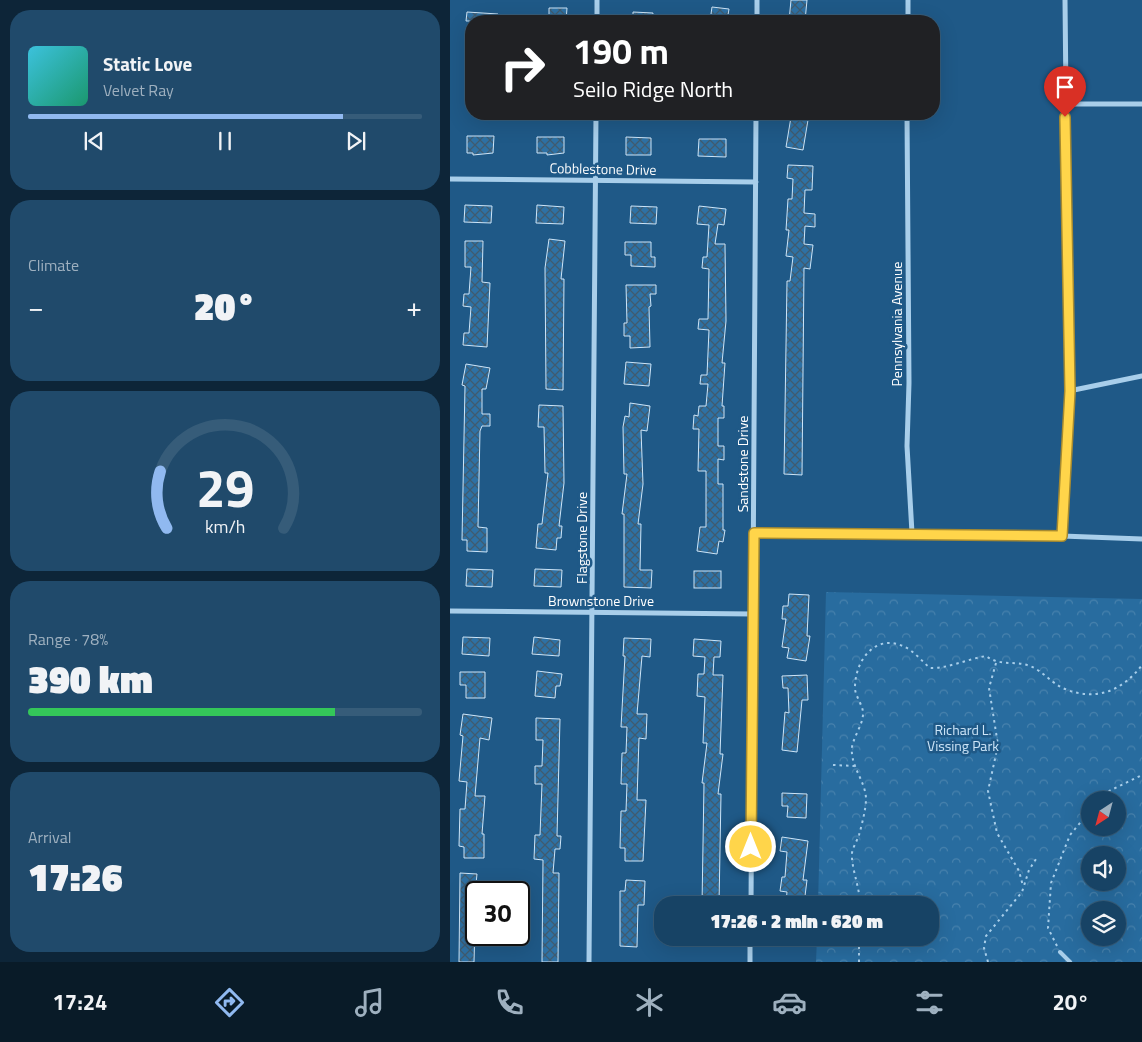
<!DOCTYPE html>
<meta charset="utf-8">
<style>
:root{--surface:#174365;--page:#204a6b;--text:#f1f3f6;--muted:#9eb0bf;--line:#365c79;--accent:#90b9f0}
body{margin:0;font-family:"Titillium Web",sans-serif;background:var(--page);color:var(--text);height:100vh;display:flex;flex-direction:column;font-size:19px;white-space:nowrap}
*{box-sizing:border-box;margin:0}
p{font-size:16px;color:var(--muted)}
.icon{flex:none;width:28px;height:28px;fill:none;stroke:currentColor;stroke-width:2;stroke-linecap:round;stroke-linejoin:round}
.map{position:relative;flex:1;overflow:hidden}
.details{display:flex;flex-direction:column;gap:10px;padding:10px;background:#0d2538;width:450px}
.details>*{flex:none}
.banner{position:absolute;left:15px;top:15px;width:475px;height:105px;border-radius:20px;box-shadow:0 5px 20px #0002,0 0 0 1px var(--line);background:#202124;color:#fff;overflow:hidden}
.needle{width:32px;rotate:216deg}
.tools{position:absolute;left:631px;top:791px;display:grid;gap:10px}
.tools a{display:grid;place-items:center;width:45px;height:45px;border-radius:50%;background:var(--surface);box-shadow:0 5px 20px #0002,0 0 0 1px var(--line);font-size:25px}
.speed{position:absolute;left:15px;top:881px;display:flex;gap:10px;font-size:25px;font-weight:700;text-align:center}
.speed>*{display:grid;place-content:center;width:65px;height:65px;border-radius:50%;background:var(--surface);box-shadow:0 5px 20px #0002,0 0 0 1px var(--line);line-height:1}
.speed .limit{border:2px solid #111;border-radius:8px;background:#fff;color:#111}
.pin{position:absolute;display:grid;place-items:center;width:42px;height:42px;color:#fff;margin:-51px -21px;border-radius:50% 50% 50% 0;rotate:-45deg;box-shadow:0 0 5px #0007}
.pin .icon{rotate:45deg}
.me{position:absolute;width:55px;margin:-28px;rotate:0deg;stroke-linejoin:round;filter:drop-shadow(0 0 4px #0008)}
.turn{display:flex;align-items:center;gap:18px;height:105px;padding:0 25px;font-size:22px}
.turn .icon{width:65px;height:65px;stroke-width:2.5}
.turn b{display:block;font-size:35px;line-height:42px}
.big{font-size:38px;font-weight:800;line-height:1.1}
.details .card{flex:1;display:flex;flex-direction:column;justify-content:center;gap:8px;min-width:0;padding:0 18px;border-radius:20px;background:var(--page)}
.details .dial{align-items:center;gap:0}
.dial svg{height:130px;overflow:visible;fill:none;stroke:var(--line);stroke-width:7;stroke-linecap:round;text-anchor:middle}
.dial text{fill:var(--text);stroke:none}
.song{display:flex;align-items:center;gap:15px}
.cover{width:60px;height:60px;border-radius:8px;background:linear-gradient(135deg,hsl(190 70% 55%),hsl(160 70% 35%))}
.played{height:5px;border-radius:2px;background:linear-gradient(90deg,var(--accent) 80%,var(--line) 80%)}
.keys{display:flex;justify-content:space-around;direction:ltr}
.heat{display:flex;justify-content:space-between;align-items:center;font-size:28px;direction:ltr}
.charge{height:8px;border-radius:4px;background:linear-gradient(90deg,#34c759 78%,var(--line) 0)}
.trip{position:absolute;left:204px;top:896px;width:285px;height:50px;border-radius:20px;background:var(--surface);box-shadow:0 5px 20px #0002,0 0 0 1px var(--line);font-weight:800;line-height:50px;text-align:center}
.dock{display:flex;height:80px;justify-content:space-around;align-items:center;background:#091b28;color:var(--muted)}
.dock .icon{width:35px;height:35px}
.dock .on{color:var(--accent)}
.dock b{font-size:22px;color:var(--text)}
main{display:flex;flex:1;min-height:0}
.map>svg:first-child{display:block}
</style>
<main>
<section class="details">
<div class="card">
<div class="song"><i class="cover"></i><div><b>Static Love</b><p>Velvet Ray</p></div></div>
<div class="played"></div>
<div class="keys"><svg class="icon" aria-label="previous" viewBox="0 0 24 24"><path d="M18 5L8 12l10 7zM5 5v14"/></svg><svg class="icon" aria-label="pause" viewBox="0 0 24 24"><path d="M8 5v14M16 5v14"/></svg><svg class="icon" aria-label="next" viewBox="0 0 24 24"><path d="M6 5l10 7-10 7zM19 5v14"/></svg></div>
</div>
<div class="card"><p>Climate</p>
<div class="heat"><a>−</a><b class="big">20°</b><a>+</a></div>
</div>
<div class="card dial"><svg viewBox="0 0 100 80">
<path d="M14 69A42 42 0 1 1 86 69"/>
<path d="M14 69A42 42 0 0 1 10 34" stroke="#90b9f0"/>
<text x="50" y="56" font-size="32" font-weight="700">29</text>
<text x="50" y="72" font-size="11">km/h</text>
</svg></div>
<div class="card"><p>Range · 78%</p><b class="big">390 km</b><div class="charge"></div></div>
<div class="card"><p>Arrival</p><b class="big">17:26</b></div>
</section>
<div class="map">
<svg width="692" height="962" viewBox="0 0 692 962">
<defs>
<pattern id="park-crowns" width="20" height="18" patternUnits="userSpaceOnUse" patternTransform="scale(1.25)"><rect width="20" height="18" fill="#286c9f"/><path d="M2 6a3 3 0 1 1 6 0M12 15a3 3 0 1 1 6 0" fill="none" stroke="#4882ad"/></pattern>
<pattern id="building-cross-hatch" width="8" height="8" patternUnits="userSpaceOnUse" patternTransform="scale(1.25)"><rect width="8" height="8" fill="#2e71a4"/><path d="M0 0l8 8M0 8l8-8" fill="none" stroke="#405b6f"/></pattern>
</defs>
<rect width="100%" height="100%" fill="#1f5987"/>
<path fill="url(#park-crowns)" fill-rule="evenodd" d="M376,592l316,7v363h-326l1,-24h113v-33h-112zM640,800h28v28h-28zM640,855h28v27h-28zM640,910h28v28h-28z"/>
<g fill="url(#building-cross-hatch)" stroke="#cde5f8">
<polygon points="341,0 357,0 355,21 339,21"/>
<polygon points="262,7 279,9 277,21 260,21"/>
<polygon points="99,8 117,8 116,21 99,21"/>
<polygon points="17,12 48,14 48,21 16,21"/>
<polygon points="183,12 203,13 202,21 183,21"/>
<polygon points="341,117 358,120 353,150 336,147"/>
<polygon points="17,136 44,136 43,153 23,155 23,153 17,153"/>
<polygon points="87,137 114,137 114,153 97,155 97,153 87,153"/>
<polygon points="176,137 201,138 201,155 176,155"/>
<polygon points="249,139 276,139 276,157 248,156"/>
<polygon points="338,165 363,166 362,190 355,190 354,213 365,214 365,227 355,226 354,244 363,245 360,269 354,268 352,475 334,474 337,281 340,281 343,257 336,256 339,230 336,230 338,199 342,199 343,179 337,178"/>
<polygon points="15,205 42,206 41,223 14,222"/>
<polygon points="87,205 114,207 113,224 86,223"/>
<polygon points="181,206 207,207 206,224 180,223"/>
<polygon points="249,206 276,209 274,225 268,224 265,244 275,244 276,321 272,363 275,363 272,406 274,406 274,418 268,418 268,446 274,446 274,460 268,459 268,484 273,484 273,530 275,530 273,542 269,541 267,554 247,551 250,527 256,527 256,471 248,471 249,429 243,429 244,415 248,416 249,406 256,406 258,384 250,384 251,375 257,375 259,330 248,329 249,319 258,319 259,269 252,268 253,257 257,257 259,225 247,224"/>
<polygon points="99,239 115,241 111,279 114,279 113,390 96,389 95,268"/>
<polygon points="15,241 33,241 32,282 40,283 37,347 13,345 14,333 19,333 21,307 13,306 14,294 19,294 21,267 15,267"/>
<polygon points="175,242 201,242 201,257 205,257 205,267 181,266 181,255 175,255"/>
<polygon points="176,285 206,285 206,294 200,294 201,306 199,307 200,347 180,348 180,336 174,336 174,323 177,323"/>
<polygon points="176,362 201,364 199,386 174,384"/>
<polygon points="16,364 40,368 36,389 32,389 32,414 40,414 40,426 32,426 30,431 28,527 37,528 37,552 17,551 17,540 12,540 15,386 12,385"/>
<polygon points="180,403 200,406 197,431 191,430 193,484 188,524 191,524 190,570 202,570 201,588 174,587 174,514 172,514 177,474 174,474 173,427 175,416 179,417"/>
<polygon points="89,405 113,406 114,483 109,526 112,526 111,538 107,538 106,550 86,548 88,524 92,524 98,473 95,473 94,427 88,427"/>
<polygon points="17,569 43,570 42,587 16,586"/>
<polygon points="85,569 112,570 111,587 84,586"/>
<rect x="244" y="571" width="27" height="17"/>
<polygon points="339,594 359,595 357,636 360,636 356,661 337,658 339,648 332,647 336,619 332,619 333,606 338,606"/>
<polygon points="13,637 40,638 39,656 12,654"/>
<polygon points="84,637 110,640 109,656 82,654"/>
<polygon points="174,638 201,639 200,657 192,656 187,714 197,714 196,739 189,738 187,800 196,800 193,861 175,861 175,848 170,848 171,811 176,811 177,784 171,784 172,753 176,753 177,727 171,727 175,656 173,656"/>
<polygon points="244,639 271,641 270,657 264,657 263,675 273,675 270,754 273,754 268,794 271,794 269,905 252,905 254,783 252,783 257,743 253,743 255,697 247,696 248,674 254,674 255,657 243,656"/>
<polygon points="87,671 112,674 110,686 106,686 105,698 85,696"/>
<polygon points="10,672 35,672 35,698 16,698 16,685 10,685"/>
<polygon points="357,675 358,700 352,700 347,752 332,750 335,712 339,713 338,688 333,688 332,676"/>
<polygon points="13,714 42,718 39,740 30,738 25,796 35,796 32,834 34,834 34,858 14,858 14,847 9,846 10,809 15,809 17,782 9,781 13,736 10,735"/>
<polygon points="86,718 110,719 107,836 111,836 110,849 105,849 103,873 109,873 108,962 92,962 93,860 84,859 85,835 90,835 92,784 85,784 85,766 92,766 93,740 86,740"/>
<polygon points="332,793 357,794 356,818 337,817 338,806 332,806"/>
<polygon points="332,837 358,841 353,880 357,880 354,904 336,902 337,892 330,891 332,877 335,877 337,852 330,851"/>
<polygon points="10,873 27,874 26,884 51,886 51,892 26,892 24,962 9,962"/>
<polygon points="176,880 195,881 194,905 188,905 187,947 170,946 170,891 175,891"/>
</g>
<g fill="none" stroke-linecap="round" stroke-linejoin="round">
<g stroke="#a8ceea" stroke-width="2" stroke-dasharray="2.5 4" stroke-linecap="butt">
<polyline points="546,663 539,688 548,745 538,791 547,833 569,871 573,886"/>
<polyline points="383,765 404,766"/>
<polyline points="649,800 655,793 692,775"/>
<path d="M410,905c0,-18 -9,-37 -8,-52 1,-6 5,-12 7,-18 3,-11 7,-26 7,-37 -1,-18 -16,-32 -14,-51 2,-11 10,-21 11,-32 1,-10 -9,-19 -8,-29 1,-30 25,-56 55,-36 7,5 13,12 20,18 16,1 38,-9 56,-12 16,11 28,4 44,10 13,5 22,18 35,23 32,13 58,1 77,-24"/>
<polyline points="607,946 598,928 601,883 620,835 640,811"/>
<polyline points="409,962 409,938"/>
<polyline points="538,962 534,948 536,936 572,892 579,870 586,859"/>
</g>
<polyline stroke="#a8ceea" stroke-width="4" points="610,952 620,962"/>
<g stroke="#a8ceea" stroke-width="5">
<polyline points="147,21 147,0"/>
<polyline points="307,21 307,0"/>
<polyline points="458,21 458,0"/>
<polyline points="615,104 692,104"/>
<polyline points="457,114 459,383 457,446 462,533"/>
<polyline points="0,179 306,182"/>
<polyline points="619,391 692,376"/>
<polyline points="304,533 612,536 692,539"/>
<polyline points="612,536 619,391 615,0"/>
<polyline points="0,611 303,614"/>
<polyline points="301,905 306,114"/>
<polyline points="139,962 146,114"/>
<polyline points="300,962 300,938"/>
</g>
</g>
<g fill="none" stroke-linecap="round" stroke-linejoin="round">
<defs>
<polyline id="route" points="301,847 304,533 612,536 620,391 615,117"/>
</defs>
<use href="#route" stroke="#a68a30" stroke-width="12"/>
<use href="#route" stroke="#ffd54a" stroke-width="9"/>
</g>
<g text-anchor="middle" stroke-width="5" stroke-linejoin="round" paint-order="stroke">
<g font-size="14" fill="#fff" stroke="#1f5987">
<text transform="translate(153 169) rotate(1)" y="5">Cobblestone Drive</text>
<text transform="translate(447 324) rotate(-90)" y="5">Pennsylvania Avenue</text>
<text transform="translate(293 464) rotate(-90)" y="5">Sandstone Drive</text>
<text transform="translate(132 538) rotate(-90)" y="5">Flagstone Drive</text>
<text x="151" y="606">Brownstone Drive</text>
</g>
<g font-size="14" fill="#cde5f8" stroke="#1f5987">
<text x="513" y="735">Richard L.<tspan x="513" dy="16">Vissing Park</tspan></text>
</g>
</g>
</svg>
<div class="tools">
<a><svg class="needle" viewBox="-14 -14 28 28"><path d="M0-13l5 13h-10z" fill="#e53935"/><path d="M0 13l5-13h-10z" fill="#9eb0bf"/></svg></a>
<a><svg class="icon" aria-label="sound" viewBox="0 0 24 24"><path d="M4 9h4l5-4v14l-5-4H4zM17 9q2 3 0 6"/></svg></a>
<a><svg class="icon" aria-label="layers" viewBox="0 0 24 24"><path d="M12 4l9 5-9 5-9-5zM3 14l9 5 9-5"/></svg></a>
</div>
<div class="speed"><div class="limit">30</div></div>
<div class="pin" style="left:615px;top:117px;background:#d93025"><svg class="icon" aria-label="arrive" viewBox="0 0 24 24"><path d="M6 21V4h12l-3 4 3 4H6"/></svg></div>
<svg class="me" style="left:301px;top:847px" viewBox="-20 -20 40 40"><circle r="17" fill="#ffd54a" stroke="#fff" stroke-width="3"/><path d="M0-11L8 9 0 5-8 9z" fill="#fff"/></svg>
<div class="trip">17:26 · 2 min · 620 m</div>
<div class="banner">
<div class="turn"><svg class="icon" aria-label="right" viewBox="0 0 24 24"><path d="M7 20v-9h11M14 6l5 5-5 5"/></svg><div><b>190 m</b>Seilo Ridge North</div></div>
</div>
</div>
</main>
<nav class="dock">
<b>17:24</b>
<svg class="icon on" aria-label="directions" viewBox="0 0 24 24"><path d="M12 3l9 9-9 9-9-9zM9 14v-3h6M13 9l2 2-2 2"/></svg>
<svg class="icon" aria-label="music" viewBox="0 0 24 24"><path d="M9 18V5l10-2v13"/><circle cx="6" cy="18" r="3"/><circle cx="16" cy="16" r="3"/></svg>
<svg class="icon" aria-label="phone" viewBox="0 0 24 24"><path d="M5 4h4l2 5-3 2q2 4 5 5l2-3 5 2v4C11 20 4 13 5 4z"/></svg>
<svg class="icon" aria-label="climate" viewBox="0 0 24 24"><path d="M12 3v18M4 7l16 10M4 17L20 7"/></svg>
<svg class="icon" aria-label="car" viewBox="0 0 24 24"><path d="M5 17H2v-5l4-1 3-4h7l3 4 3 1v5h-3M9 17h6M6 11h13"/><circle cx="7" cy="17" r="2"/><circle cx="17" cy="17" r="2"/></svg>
<svg class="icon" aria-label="filters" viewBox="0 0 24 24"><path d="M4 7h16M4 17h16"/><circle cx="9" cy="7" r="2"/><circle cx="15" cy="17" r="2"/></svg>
<b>20°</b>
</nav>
